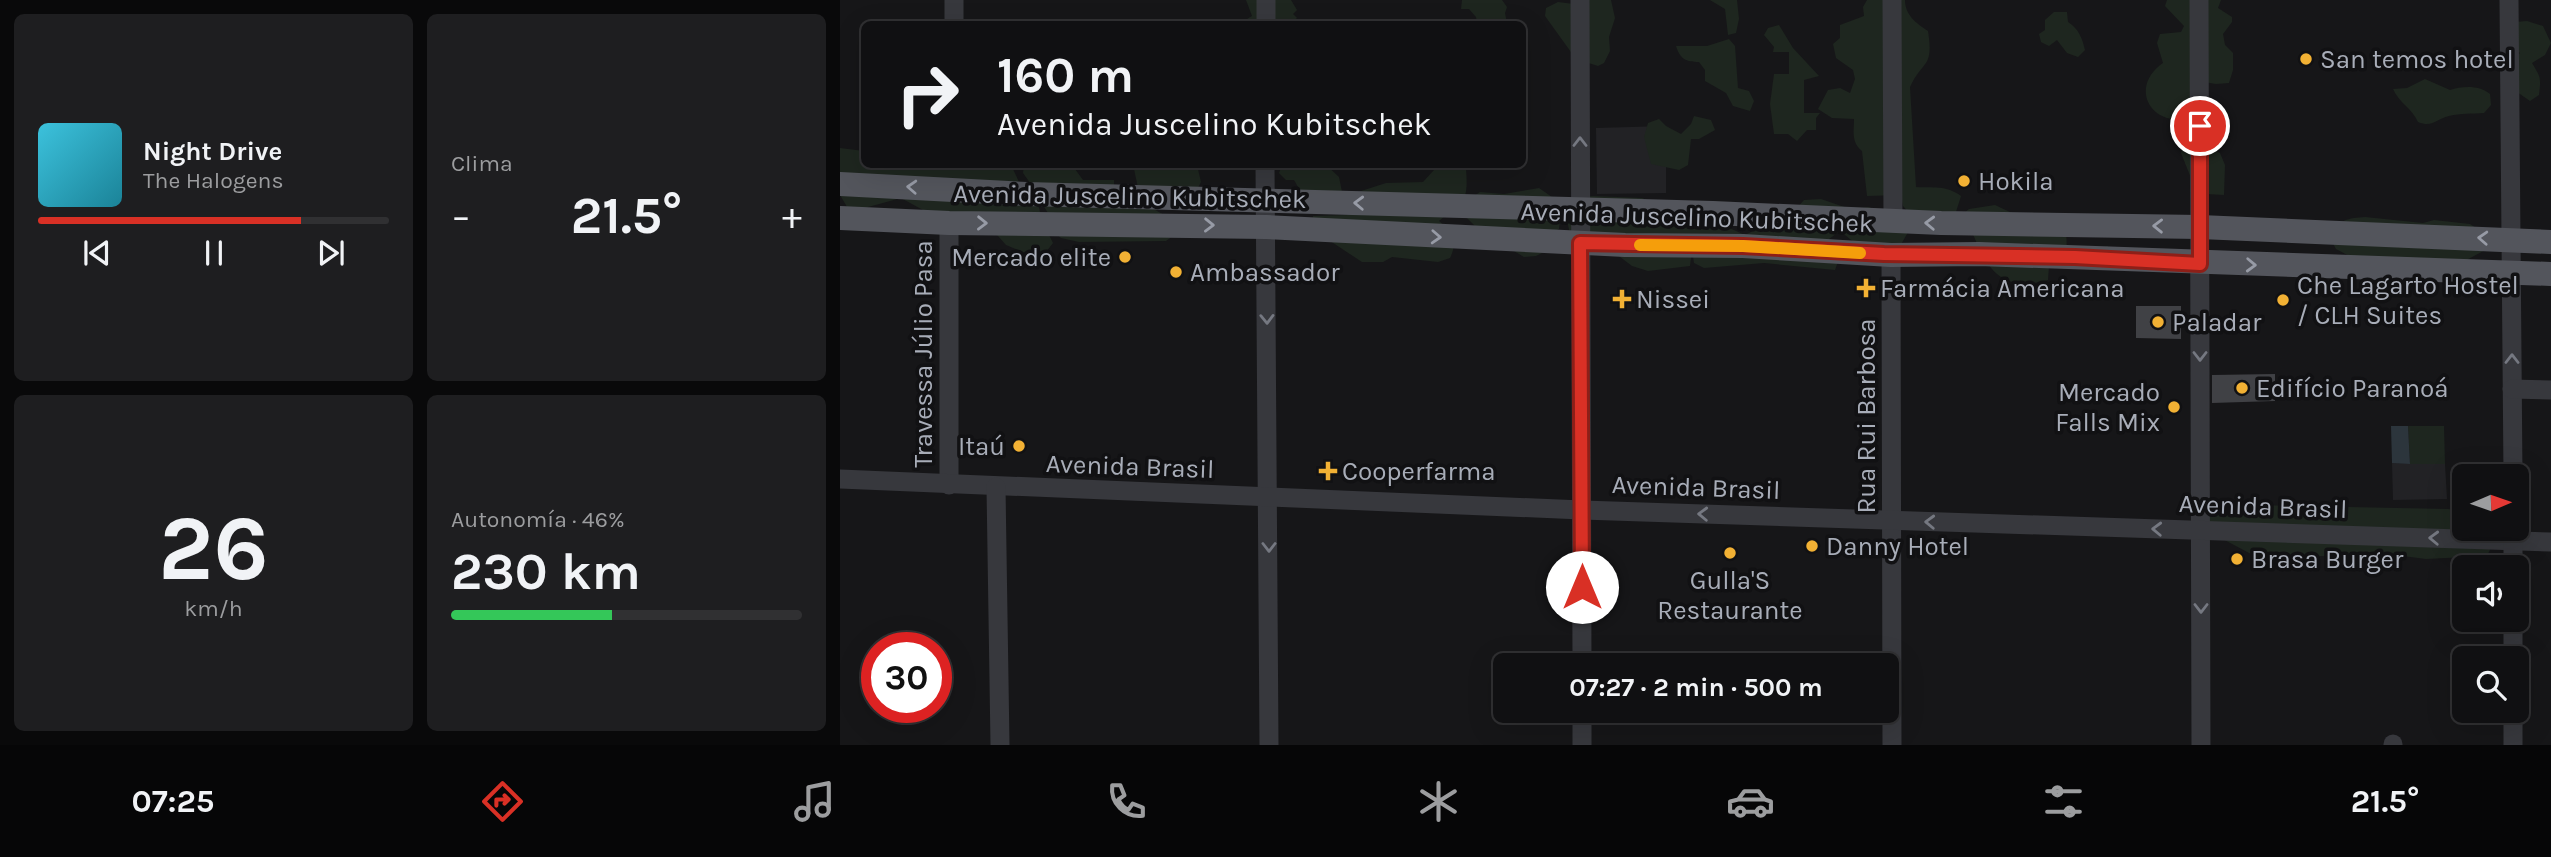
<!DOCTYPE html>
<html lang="es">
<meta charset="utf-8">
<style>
:root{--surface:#101012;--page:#1e1e20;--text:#f1f3f6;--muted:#9c9d9f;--line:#303032;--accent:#d93025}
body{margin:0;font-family:Karla,sans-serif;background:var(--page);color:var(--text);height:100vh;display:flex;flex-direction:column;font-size:26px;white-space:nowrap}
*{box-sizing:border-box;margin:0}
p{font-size:23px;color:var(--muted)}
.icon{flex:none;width:38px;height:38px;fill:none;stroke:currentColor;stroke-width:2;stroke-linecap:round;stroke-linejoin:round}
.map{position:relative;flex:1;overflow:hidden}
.side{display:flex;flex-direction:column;gap:14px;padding:14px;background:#09090a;width:840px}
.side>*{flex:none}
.top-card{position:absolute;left:21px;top:21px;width:665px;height:147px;border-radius:10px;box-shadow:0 7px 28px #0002,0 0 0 2px var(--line);background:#101012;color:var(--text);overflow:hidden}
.needle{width:46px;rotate:88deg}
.controls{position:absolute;left:1612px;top:464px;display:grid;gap:14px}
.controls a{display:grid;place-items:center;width:77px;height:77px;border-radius:10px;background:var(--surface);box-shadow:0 7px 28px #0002,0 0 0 2px var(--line);font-size:35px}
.speed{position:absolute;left:21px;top:632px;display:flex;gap:14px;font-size:35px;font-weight:700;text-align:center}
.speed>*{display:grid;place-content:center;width:91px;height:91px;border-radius:50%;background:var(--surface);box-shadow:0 7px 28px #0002,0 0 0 2px var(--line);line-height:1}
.speed .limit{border:10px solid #d22;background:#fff;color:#111}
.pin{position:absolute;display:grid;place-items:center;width:60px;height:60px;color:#fff;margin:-30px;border:4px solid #fff;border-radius:50%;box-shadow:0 2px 7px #0007}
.me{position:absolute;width:77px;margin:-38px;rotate:0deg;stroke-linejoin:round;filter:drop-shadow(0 0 5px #0008)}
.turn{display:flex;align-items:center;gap:24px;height:147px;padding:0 21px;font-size:32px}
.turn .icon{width:91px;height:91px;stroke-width:2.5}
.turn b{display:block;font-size:49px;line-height:60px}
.big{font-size:52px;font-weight:700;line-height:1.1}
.side .tile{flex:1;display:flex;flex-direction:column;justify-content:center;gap:10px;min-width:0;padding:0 24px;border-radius:10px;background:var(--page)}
.side .dial{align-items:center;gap:0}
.dial b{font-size:91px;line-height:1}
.song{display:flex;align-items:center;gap:21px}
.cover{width:84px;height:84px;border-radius:10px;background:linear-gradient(135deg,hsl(190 70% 55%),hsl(190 70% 35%))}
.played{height:7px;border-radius:4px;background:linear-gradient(90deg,var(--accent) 75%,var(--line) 75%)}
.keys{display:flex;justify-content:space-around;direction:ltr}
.heat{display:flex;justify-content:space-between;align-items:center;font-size:38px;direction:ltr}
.charge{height:10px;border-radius:5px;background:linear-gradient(90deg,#34c759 46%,var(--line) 0)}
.side .tiles{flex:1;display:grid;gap:14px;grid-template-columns:repeat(2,1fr)}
.trip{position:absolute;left:653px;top:653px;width:406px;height:70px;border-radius:10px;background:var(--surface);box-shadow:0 7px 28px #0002,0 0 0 2px var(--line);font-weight:700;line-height:70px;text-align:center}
.tabs{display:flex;height:112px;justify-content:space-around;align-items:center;background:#060607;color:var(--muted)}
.tabs .icon{width:49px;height:49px}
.tabs .selected{color:var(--accent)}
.tabs b{font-size:32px;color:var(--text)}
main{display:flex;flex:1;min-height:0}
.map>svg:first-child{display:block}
</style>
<main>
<section class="side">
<div class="tiles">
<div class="tile">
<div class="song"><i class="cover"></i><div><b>Night Drive</b><p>The Halogens</p></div></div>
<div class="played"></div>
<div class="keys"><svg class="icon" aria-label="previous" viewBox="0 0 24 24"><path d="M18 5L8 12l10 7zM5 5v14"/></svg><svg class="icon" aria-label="pause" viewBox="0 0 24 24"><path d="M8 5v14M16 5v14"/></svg><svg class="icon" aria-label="next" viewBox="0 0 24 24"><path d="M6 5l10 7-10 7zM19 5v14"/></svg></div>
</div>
<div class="tile"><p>Clima</p>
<div class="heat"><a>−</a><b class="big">21.5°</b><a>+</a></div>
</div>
<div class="tile dial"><b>26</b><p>km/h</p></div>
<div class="tile"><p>Autonomía · 46%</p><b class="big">230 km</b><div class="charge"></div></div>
</div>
</section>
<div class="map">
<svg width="1711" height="745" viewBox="0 0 1711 745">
<rect width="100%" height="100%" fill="#161618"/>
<g fill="#222225">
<polygon points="826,126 826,193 757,194 756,128"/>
<polygon points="1552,463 1605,464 1607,499 1553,500"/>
</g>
<g fill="#1e261f">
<polygon points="406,0 451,0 457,10 453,14 457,18 450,24 407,24 407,19 412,16"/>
<polygon points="622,0 662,0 667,7 665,13 667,24 637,24 636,17 629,9 621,9"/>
<polygon points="737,0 771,0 775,18 769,37 770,51 764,63 758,66 736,59 705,16 706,8 718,2 734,4"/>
<polygon points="870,0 897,0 899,19 896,33 888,35 885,9"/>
<path d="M1027,0h38c0,15 11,23 23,31 6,38 -5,28 -18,56l6,100c17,1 30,-2 45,9l-6,19h-44l-8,-9 -2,-11 -34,1 -5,-45c-11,-9 -8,-20 -8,-32l-22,-1 -14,-9 10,-19 12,-2 10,5 5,-14 -2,-9 -17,-12 -3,-14 7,-6v-13l24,-9 -1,-9z"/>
<path d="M1327,0h54l-3,8 14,9v5l-9,12 2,11 8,8v17l-4,13 -13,1 -12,-2 -12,35c-39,13 -65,-29 -29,-54l-6,-20 3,-9 21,-2 3,-6 -19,-20z"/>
<path d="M1214,12h13l1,10c11,7 14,16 17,28l-7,7 -11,-4 -10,-13 -8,6 -8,-4 -2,-8 6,-4v-10z"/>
<path d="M1687,21l16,5 8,17 -6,12 -13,8c9,15 9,14 7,32l-9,6 -13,-9 -2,-35 5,-4 -8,-5 3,-26z"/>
<polygon points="939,25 953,48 979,76 964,80 964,113 980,113 976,118 976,130 967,130 957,141 948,134 934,134 930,104 934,74 949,74 949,52 933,52 934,47 924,35 928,28"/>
<path d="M889,39l6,7 3,42 11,3 5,10 -4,10 -17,-5 -7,-13 -21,-12v-11l-6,-8c-13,0 -19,-3 -23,-16h31z"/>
<path d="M1585,79l25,11c13,-4 29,-5 40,4l1,11 -7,8c-12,1 -23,0 -35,3 -13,3 -16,12 -31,6 -6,-14 -19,-19 -25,-33l14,-1z"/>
<polygon points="854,116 871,120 875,130 859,139 851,139 848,165 839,170 811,164 804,137 808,123 819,119 826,126 841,134 851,124"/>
<polygon points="1362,132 1372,134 1373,150 1380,153 1385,165 1384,195 1366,194 1353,183 1341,153 1346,138"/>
<path d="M0,148l24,3v13h104l4,6c18,0 23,-8 41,-1l6,13 14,5 -10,-14 1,-8h48l11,15h31v6l50,29 13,18 -11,8 -87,1 -18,-4 -10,-9 -2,-14 -10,-17c-2,15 7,31 14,45l-7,9 -14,4 -26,-11 -16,-18 -67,-17 -22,-12 -51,14 -10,-17z"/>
<polygon points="297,165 357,165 361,182 358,188 298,188 294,169"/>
<polygon points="442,165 486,165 499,177 502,192 465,199 454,180 446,180 439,173"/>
<path d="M607,165l19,4c3,36 -4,31 -27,52 13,11 19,21 11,37l-12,4 -46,-5 -9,5h-21l-50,-33 1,-13 35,-1 10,-23 28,-9 37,-1 11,-12z"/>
<polygon points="699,188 712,197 721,209 719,229 707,236 706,251 696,256 684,257 639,230 624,215 628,200 640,192 664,194"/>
<polygon points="753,196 802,198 859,220 860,230 876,222 905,235 956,209 964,200 981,199 1013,210 1028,207 1063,217 1067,234 1056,253 1015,243 1000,231 989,239 1000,256 995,270 924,263 864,268 854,263 852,250 850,266 808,271 792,266 759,241 730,234 726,216 736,197"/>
<path d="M1155,205l17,8 54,12 1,29 41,-8 -2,17 -57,3 -1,14c-58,16 -65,-25 -84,-67l5,-4z"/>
<path d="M1525,217l58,6 11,-3 36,4 18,12 -1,13 -26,14 -108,-5 -17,-9 -8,-15c10,-14 21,-16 37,-17z"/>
<polygon points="1568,426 1604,426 1605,464 1570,464"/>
<polygon points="1362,504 1608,509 1624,511 1624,528 1660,529 1647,556 1586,559 1555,555 1514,557 1411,554 1362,528"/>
</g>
<polygon fill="#2c353c" points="1551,426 1568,426 1570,464 1552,463"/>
<g fill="#404145">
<polygon points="1296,306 1341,306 1341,339 1296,338"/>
<polygon points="1435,374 1435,401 1372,403 1372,375"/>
</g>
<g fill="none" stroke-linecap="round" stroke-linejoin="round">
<g stroke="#37383d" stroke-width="19">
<polyline points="740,0 742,665"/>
<polyline points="1052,0 1053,221"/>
<polyline points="1359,0 1361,745"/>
<polyline points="1669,0 1673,476"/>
<polyline points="114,24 114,0"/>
<polyline points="426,24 426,0"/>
<polyline points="425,164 429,745"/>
<polyline points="109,223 109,485"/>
<polyline points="1051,255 1052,745"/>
<polyline points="1672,389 1711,390"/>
<polyline points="0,479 742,510 1711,542"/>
<polyline points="156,487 160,745"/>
<polyline points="1673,530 1673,567"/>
<polyline points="1673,620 1673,658"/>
<polyline points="742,710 742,745"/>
<polyline points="1673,710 1673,745"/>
<polyline points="1553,744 1553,745"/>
</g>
<g stroke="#53555c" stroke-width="24">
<polyline points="0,184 187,194 873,213 1101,223 1360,227 1711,242"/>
<polyline points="0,218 109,223 426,227 785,245 903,246 1051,255 1139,254 1711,274"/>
</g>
</g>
<defs><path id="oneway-chevron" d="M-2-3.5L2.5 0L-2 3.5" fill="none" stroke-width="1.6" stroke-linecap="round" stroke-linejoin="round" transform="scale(1.75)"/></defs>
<g stroke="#757881">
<use href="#oneway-chevron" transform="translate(740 142) rotate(-90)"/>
<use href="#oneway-chevron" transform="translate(427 319) rotate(89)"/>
<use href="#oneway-chevron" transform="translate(1360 356) rotate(90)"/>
<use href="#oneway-chevron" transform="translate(1672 359) rotate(-90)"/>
<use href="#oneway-chevron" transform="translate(863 514) rotate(-178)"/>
<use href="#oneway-chevron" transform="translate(1090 522) rotate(-178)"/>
<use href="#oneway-chevron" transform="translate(1317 529) rotate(-178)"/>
<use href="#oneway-chevron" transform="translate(1594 538) rotate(-178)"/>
<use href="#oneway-chevron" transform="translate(429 547) rotate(90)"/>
<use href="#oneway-chevron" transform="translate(1361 608) rotate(90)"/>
</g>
<g stroke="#979ba6">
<use href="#oneway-chevron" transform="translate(72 187) rotate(-177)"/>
<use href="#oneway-chevron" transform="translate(519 203) rotate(-178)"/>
<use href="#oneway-chevron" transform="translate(142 223) rotate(1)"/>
<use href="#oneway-chevron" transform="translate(1090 223) rotate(-178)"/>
<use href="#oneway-chevron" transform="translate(369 225) rotate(1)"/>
<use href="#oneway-chevron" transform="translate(1318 226) rotate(-179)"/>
<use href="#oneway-chevron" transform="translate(596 237) rotate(3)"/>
<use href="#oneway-chevron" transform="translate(1643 238) rotate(-177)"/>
<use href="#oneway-chevron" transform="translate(1411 265) rotate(2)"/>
</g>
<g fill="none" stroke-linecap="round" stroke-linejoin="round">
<defs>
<polyline id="route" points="742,587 740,243 903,246 1044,254 1235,257 1360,264 1360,126"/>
</defs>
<use href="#route" stroke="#8d1f18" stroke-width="18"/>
<use href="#route" stroke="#d93025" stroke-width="12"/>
<polyline stroke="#f59e0b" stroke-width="12" points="800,245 903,246 1020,253"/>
</g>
<g fill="#f2b134" stroke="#111113" stroke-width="2.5">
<circle cx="1466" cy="59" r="7"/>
<circle cx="1124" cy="181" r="7"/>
<circle cx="285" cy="257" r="7"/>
<circle cx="336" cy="272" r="7"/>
<path d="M1022.5 277.5h7v7h7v7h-7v7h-7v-7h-7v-7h7z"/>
<path d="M778.5 288.5h7v7h7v7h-7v7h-7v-7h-7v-7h7z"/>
<circle cx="1443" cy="300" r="7"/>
<circle cx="1318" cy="322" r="7"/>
<circle cx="1402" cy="388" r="7"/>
<circle cx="1334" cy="407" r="7"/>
<circle cx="179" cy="446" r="7"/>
<path d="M484.5 460.5h7v7h7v7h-7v7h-7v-7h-7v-7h7z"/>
<circle cx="972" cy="546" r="7"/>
<circle cx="890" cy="553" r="7"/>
<circle cx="1397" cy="559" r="7"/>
</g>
<g text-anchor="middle" stroke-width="7" stroke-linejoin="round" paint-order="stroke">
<g font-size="26" fill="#a8adb8" stroke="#111113" text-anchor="start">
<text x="1480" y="68">San temos hotel</text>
<text x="1138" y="190">Hokila</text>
<text x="271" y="266" text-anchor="end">Mercado elite</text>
<text x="350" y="281">Ambassador</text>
<text x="1457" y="294">Che Lagarto Hostel<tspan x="1457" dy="30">/ CLH Suites</tspan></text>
<text x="1040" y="297">Farmácia Americana</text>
<text x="796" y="308">Nissei</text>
<text x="1332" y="331">Paladar</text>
<text x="1416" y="397">Edifício Paranoá</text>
<text x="1320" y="401" text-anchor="end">Mercado<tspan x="1320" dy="30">Falls Mix</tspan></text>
<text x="165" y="455" text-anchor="end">Itaú</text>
<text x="502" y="480">Cooperfarma</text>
<text x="986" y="555">Danny Hotel</text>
<text x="1411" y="568">Brasa Burger</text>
<text x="890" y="589" text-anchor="middle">Gulla'S<tspan x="890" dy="30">Restaurante</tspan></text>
</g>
<g font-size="26" fill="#a8adb8" stroke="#111113">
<text transform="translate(290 196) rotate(1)" y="9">Avenida Juscelino Kubitschek</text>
<text transform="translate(857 217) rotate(2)" y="9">Avenida Juscelino Kubitschek</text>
<text transform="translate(83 354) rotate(-90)" y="9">Travessa Júlio Pasa</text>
<text transform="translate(1026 416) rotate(-90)" y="9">Rua Rui Barbosa</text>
<text transform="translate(290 466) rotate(2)" y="9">Avenida Brasil</text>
<text transform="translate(856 487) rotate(2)" y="9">Avenida Brasil</text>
<text transform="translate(1423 506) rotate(2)" y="9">Avenida Brasil</text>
</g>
</g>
</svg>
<div class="controls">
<a><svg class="needle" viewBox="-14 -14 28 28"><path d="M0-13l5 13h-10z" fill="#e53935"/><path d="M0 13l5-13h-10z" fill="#9c9d9f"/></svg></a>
<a><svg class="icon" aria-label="sound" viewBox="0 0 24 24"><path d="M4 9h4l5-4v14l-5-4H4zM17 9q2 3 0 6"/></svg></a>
<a><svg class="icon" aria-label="search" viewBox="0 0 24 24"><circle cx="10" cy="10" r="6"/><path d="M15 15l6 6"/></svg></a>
</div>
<div class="speed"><div class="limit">30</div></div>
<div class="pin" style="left:1360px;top:126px;background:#d93025"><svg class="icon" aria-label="arrive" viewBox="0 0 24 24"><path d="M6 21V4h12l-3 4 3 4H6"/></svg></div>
<svg class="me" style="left:742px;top:587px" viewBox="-20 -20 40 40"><circle r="19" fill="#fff"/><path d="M0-13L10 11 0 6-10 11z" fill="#d93025"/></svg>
<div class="trip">07:27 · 2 min · 500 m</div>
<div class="top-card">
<div class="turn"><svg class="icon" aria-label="right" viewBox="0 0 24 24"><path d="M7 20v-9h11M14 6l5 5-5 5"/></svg><div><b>160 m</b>Avenida Juscelino Kubitschek</div></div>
</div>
</div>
</main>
<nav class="tabs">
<b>07:25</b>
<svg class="icon selected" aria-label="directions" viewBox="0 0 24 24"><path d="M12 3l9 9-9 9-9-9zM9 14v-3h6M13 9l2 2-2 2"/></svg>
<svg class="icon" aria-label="music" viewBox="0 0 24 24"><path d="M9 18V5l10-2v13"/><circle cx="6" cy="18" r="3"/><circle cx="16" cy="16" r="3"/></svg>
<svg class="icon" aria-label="phone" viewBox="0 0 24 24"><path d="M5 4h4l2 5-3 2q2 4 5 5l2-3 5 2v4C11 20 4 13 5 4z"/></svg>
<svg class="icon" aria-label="climate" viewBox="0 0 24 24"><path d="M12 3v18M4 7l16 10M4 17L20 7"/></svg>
<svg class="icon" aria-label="car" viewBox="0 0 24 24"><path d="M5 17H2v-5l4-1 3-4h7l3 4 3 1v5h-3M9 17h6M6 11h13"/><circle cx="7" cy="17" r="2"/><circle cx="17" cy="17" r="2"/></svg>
<svg class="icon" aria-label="filters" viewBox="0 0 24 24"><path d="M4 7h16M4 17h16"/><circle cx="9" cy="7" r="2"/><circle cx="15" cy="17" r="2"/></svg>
<b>21.5°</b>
</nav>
